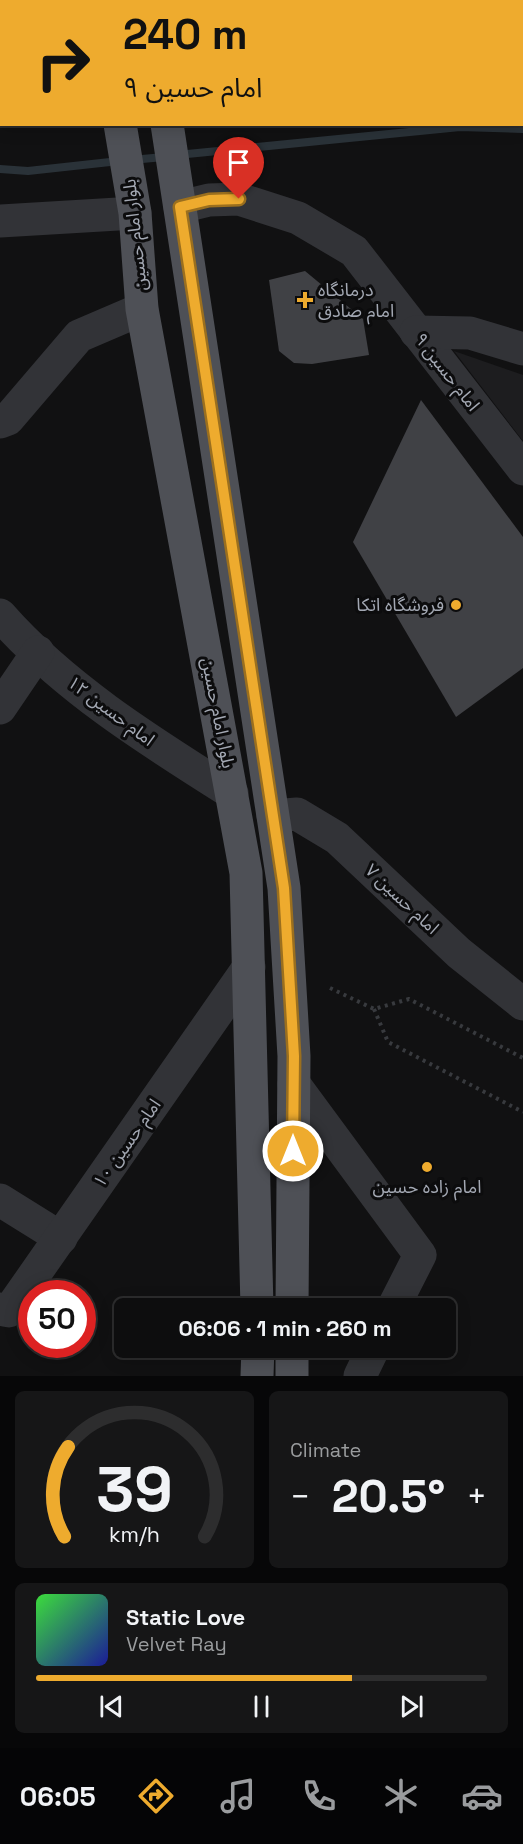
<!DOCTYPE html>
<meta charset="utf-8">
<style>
:root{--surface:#0d0d0e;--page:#161617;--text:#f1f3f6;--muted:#9a9c9e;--line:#2d2d2e;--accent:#eeab2e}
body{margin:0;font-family:"Space Grotesk","Noto Sans Arabic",sans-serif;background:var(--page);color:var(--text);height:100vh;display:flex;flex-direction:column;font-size:22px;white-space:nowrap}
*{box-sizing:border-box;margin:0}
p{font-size:20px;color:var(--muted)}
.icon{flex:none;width:33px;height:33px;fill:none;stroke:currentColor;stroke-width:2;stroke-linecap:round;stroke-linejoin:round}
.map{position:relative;height:1376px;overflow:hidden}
.details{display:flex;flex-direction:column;gap:15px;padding:15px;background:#070708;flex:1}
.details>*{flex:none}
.hud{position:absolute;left:0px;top:0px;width:524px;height:126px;box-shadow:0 3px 15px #0003,0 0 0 2px var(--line);background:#eeab2e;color:#111;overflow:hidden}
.speed{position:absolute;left:18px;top:1280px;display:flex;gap:12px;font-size:30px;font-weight:700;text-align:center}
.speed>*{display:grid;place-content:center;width:78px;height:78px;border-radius:50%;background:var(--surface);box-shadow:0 3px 15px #0003,0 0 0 2px var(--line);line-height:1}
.speed .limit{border:9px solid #d22;background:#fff;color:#111}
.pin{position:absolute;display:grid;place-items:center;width:51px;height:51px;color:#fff;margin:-62px -26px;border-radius:50% 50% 50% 0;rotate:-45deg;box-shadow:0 0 6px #0007}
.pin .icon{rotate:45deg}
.me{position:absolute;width:66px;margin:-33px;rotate:0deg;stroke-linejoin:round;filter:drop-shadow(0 0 4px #0008)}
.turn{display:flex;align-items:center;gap:21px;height:126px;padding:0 24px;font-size:27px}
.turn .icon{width:78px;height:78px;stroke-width:2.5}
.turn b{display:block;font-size:42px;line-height:51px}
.big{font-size:45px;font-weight:700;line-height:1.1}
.details .card{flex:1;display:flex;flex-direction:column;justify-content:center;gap:9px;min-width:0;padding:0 21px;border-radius:9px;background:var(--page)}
.details .dial{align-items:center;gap:0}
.dial svg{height:156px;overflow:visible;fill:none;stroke:var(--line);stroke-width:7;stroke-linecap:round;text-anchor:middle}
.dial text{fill:var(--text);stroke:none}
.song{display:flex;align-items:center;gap:18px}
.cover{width:72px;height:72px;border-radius:9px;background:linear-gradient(135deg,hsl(120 70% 55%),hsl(240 70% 35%))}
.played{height:6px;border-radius:3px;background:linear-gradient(90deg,var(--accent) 70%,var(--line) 70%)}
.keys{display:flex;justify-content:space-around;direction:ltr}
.heat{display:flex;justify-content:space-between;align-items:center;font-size:33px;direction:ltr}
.details .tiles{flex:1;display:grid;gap:15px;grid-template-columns:1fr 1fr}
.card:last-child{grid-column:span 2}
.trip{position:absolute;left:114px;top:1298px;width:342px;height:60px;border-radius:9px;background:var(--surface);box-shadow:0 3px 15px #0003,0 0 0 2px var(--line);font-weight:700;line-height:60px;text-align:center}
.menu{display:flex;height:96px;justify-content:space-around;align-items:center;background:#050506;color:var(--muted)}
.menu .icon{width:42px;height:42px}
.menu .active{color:var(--accent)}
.menu b{font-size:27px;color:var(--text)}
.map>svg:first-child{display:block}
</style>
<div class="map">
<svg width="523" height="1376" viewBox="0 0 523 1376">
<rect width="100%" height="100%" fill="#111112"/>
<polygon fill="#1d1d1f" points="454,351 523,375 523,441"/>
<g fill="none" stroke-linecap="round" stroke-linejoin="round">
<g stroke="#2a3238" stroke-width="8">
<polyline points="177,155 460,127 523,129"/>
<polyline points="142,159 164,157"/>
<polyline points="0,169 28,171 110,162"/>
</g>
</g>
<g fill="#404145">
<polygon points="305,271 363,319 369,355 312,364 294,363 279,351 269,280"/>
<polygon points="421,400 523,537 523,668 456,717 353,542"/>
</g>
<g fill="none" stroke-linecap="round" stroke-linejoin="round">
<g stroke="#383a3e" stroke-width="4" stroke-dasharray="3 4.5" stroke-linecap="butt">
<polyline points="330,988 374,1009 409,999 523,1058"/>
<polyline points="374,1009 388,1042 523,1112"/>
</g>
<g stroke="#323337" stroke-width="33">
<polyline points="395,0 395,2"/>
<polyline points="228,2 238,0"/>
<polyline points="522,8 523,14"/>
<polyline points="180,207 209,200 239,199 298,218 354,251 523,469"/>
<polyline points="0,221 135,213"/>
<polyline points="416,332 470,333 523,349"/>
<polyline points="0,422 8,419 79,336 142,309"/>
<path d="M0,615c64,73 151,127 232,178"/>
<polyline points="0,708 38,652"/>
<polyline points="273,816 297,814 337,838 459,953 523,1004"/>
<polyline points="294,1084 420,1255 393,1308"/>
<polyline points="0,1200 61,1238"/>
<polyline points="0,1309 9,1311 249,967"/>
<polyline points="360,1376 374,1347"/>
</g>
<g stroke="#4e5056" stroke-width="33">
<polyline points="99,0 99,2"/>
<polyline points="143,0 143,2"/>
<polyline points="120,124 135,213 142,309 246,873 257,1308"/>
<polyline points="167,124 284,888 294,1056 292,1308"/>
<polyline points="292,1347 292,1376"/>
<polyline points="257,1376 258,1347"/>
</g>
</g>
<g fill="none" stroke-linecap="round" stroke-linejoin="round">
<defs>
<polyline id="route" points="239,199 209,200 180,207 284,888 294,1056 293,1151"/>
</defs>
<use href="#route" stroke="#9b6f1e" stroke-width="15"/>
<use href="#route" stroke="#eeab2e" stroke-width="10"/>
</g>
<g fill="#eeab2e" stroke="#0c0c0d" stroke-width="2">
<path d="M302 291h6v6h6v6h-6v6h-6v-6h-6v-6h6z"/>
<circle cx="456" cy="605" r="6"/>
<circle cx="427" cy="1167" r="6"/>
</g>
<g text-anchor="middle" stroke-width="6" stroke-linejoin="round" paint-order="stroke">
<g font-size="18" fill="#a3a8b3" stroke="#0c0c0d">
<text transform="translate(135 235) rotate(-96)" y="6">بلوار امام حسین</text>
<text transform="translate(447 372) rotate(52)" y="6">امام حسین ۹</text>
<text transform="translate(111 711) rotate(37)" y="6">امام حسین ۱۲</text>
<text transform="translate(218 713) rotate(79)" y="6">بلوار امام حسین</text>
<text transform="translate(402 899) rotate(43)" y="6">امام حسین ۷</text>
<text transform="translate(127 1143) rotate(-55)" y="6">امام حسین ۱۰</text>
</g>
<g font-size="18" fill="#a3a8b3" stroke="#0c0c0d" text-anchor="start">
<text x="318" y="296">درمانگاه<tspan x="318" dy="21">امام صادق</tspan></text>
<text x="444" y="611" text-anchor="end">فروشگاه اتکا</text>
<text x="427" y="1193" text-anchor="middle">امام زاده حسین</text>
</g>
</g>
</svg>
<div class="speed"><div class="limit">50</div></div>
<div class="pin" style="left:239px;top:199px;background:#d93025"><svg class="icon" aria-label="arrive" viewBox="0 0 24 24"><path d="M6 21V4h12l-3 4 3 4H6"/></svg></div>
<svg class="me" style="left:293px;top:1151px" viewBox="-20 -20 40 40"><circle r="17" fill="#eeab2e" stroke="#fff" stroke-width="3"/><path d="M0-11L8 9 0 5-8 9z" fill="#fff"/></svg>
<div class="trip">06:06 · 1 min · 260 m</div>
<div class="hud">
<div class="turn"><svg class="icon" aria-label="right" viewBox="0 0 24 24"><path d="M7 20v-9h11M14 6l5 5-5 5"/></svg><div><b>240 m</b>امام حسین ۹</div></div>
</div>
</div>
<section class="details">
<div class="tiles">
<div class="card dial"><svg viewBox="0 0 100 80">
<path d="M14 69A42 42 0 1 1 86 69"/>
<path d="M14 69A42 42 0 0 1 16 23" stroke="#eeab2e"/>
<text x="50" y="56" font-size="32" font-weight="700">39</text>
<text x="50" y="72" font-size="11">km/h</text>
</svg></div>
<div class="card"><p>Climate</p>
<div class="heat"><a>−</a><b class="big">20.5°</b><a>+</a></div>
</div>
<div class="card">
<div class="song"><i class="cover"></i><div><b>Static Love</b><p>Velvet Ray</p></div></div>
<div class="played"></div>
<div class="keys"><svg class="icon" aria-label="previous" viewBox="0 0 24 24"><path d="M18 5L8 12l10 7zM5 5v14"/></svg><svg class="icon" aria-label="pause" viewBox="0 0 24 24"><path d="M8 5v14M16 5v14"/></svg><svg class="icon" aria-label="next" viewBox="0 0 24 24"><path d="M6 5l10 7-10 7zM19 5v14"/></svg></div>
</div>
</div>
</section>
<nav class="menu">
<b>06:05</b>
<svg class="icon active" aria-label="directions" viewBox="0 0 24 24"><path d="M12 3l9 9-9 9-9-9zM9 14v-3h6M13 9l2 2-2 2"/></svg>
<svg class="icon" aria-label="music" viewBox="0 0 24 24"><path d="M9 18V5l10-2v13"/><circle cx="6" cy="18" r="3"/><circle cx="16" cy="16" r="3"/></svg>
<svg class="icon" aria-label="phone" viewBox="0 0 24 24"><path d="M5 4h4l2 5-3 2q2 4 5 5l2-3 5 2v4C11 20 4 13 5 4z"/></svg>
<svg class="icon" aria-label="climate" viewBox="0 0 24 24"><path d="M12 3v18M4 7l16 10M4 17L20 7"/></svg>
<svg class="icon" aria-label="car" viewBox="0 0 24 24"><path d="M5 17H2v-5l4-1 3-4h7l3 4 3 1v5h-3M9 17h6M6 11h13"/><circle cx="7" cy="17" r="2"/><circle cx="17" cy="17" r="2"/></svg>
</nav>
